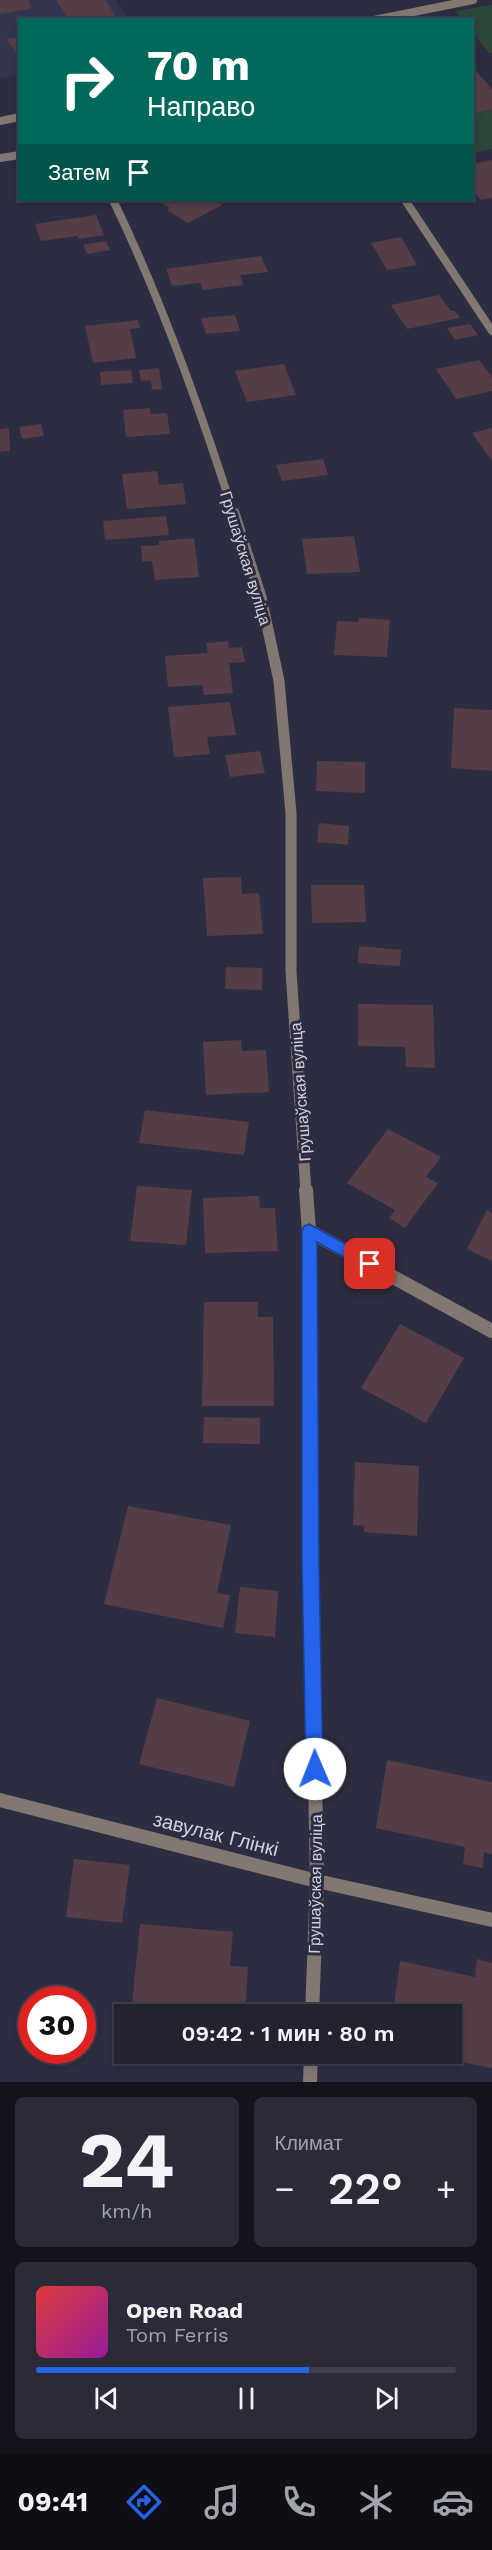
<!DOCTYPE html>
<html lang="ru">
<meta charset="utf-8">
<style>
:root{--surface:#222231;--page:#2a2a39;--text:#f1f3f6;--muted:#a2a4ab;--line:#3f3f4d;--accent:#2563eb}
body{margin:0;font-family:"Work Sans",sans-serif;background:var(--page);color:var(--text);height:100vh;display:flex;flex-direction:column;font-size:22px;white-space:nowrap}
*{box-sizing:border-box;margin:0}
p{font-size:20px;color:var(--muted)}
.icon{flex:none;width:33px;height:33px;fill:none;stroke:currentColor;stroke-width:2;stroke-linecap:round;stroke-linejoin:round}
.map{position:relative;height:2082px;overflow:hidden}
.drawer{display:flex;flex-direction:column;gap:15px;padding:15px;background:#13131b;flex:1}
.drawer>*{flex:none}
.hud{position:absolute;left:18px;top:18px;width:456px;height:183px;border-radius:0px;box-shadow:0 3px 9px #0003,0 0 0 2px var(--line);background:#00695c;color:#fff;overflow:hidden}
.speed{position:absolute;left:18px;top:1986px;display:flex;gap:12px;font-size:30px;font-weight:700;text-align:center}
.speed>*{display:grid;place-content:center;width:78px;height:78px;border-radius:50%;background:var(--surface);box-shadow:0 3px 9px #0003,0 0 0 2px var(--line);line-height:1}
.speed .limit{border:9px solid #d22;background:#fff;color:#111}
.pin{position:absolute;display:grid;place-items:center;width:51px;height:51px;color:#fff;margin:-26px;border-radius:12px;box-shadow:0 3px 9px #0006}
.me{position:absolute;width:66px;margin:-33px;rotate:359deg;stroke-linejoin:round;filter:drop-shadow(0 0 4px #0008)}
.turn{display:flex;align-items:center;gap:21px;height:126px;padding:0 30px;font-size:27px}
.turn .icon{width:78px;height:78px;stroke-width:2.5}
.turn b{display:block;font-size:42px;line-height:51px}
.then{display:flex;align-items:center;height:57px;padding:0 30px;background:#0003;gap:12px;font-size:22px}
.big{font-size:45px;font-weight:600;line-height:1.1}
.drawer .card{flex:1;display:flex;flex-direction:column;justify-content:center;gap:9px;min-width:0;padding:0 21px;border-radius:9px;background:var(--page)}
.drawer .dial{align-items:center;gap:0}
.dial b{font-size:78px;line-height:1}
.song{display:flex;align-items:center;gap:18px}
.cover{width:72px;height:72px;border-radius:9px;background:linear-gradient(135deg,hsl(0 70% 55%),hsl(300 70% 35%))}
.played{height:6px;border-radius:3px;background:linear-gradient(90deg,var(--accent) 65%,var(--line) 65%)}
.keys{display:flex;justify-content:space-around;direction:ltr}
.heat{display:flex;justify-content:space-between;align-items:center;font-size:33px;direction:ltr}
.drawer .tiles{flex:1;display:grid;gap:15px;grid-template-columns:1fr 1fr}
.card:last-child{grid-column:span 2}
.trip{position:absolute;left:114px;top:2004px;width:348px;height:60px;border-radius:0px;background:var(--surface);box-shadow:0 3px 9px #0003,0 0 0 2px var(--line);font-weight:600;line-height:60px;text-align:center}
.dock{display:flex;height:96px;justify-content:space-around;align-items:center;background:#0e0e14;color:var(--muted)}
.dock .icon{width:42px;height:42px}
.dock .active{color:var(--accent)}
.dock b{font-size:27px;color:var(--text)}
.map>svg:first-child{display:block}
</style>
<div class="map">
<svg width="492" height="2082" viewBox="0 0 492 2082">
<rect width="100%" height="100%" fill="#2d2d41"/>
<polygon fill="#35344e" points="0,0 115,0 128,19 20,20 19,75 0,79"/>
<g fill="#2c4639">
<polygon points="492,5 492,53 489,53 473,33 472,20 462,19 455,11"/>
<polygon points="492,110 492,149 473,153 473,114"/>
</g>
<g fill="#543d47">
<polygon points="0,0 28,0 32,8 0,14"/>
<polygon points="56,0 105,0 118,20 69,20"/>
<polygon points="20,37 20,60 7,39"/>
<polygon points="472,66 492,89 492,110 472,114"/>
<polygon points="492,160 492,198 481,200 472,189 472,164"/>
<polygon points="169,200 213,200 222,205 188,223 167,210 170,208 162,203"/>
<polygon points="96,215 104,235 79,239 77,236 41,241 35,224"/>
<polygon points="401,237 417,265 387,270 371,243"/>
<polygon points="106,241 110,250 87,254 83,245"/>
<polygon points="261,256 268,272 240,275 243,285 203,290 200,283 172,286 166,269"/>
<polygon points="439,295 451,311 455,311 460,318 407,329 391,305"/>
<polygon points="235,315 240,331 206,334 201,318"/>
<polygon points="138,320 140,328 130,329 136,358 93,363 85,326"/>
<polygon points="470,324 478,335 455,340 447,328"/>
<polygon points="479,360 492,377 492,391 456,399 436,369"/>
<polygon points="284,364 296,395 247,402 235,371"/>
<polygon points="159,368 162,389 152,390 151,380 141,381 139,370"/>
<polygon points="131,370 133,383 101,385 100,372"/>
<polygon points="150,408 151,414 167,413 170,434 126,437 123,410"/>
<polygon points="41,424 44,436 22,439 19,427"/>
<polygon points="9,428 10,451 0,452 0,429"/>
<polygon points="492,428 492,461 472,433"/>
<polygon points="323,459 328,475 282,481 276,465"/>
<polygon points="157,471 159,485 183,483 186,504 127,509 122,474"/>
<polygon points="166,516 169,535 105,540 103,521"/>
<polygon points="354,536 360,572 307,574 302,539"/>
<polygon points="194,538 199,577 155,580 152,561 142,562 141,546 159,545 159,541"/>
<polygon points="359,618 390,620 387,657 334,655 337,621 358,622"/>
<polygon points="228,641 229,648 242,647 245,662 229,663 233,693 204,695 202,685 168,687 165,656 208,653 206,643"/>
<polygon points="230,702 236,735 207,737 210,754 174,757 168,707"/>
<polygon points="454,708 492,710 492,771 451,768"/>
<polygon points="260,751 265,773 230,777 225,755"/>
<polygon points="317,761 365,762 365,793 316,791"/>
<polygon points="319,823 349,826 348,845 317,842"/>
<polygon points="241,877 242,894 259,893 263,934 207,936 203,878"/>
<polygon points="311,885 364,885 366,922 312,923"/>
<polygon points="359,946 401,950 400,966 358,963"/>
<polygon points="226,967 262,968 262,990 225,989"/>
<polygon points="358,1004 433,1005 435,1068 406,1067 405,1047 358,1046"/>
<polygon points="241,1040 242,1051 266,1050 269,1092 206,1095 203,1042"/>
<polygon points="145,1110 249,1122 244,1155 139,1143"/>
<polygon points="388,1129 441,1157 426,1177 438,1183 405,1228 389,1218 395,1210 347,1183"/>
<polygon points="137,1186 192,1190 186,1245 130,1241"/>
<polygon points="259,1196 260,1208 275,1208 278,1251 205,1253 203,1198"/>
<polygon points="487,1210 492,1213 492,1261 467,1249"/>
<polygon points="204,1302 258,1302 258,1317 273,1317 274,1406 202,1406"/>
<polygon points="400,1324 464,1358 426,1423 361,1388"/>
<polygon points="204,1417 260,1418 260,1444 203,1443"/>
<polygon points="355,1462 419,1466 417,1536 364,1532 364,1526 353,1525"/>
<polygon points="128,1506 231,1525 217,1593 230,1595 223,1628 104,1604"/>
<polygon points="240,1587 278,1591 275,1637 235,1633"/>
<polygon points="157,1698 250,1721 234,1787 139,1764"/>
<polygon points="387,1760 492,1782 492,1854 484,1852 483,1868 463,1864 465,1847 376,1828"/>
<polygon points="74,1859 130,1865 122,1923 66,1917"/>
<polygon points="140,1924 233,1932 230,1966 248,1967 245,2014 131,2014"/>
<polygon points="477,1959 492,1963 492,2068 426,2055 452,2054 452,2014 393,2014 400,1961 475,1977"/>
<polygon points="195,2054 242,2054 242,2059"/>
</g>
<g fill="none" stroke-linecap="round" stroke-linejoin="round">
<polyline stroke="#837772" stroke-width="8" points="0,121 20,117"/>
<g stroke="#837772" stroke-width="8">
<polyline points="374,20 473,0"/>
<polyline points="0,158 20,155"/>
<path d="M113,200c49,101 87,208 121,315"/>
<polyline points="405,200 492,331"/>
</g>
<polyline stroke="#837772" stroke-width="11" points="234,513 261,597 279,681 291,813 291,971 306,1192"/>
<g stroke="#837772" stroke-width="14">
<polyline points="306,1190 309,1231 311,1566 317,1881 312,2014"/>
<polyline points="309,1231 492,1331"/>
<polyline points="0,1800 317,1881 492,1920"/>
<polyline points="310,2082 311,2054"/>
</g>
</g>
<polygon fill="#2563eb" stroke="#184099" stroke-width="1.5" points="309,1224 375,1260 378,1264 375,1269 370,1271 365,1269 317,1242 319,1566 323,1769 321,1775 315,1777 309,1775 306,1769 302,1566 302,1231 304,1226"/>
<g text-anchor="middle" stroke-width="6" stroke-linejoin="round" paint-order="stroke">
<g font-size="16" fill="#d1d1de" stroke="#2d2d41">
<text transform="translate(246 558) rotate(73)" y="6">Грушаўская вуліца</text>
<text transform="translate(300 1092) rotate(-94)" y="6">Грушаўская вуліца</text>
<text transform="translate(315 1884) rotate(-89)" y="6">Грушаўская вуліца</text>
</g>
<g font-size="20" fill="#d1d1de" stroke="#2d2d41">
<text transform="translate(216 1834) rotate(14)" y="7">завулак Глінкі</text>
</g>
</g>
</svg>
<div class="speed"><div class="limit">30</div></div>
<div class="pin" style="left:370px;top:1264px;background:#d93025"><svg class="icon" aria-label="arrive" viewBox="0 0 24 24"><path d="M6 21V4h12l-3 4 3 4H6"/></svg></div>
<svg class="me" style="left:315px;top:1769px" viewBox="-20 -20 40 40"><circle r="19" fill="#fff"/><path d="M0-13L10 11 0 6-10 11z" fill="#2563eb"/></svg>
<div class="trip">09:42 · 1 мин · 80 m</div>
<div class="hud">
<div class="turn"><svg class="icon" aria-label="right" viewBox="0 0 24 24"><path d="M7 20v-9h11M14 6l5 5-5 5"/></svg><div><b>70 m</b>Направо</div></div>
<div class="then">Затем<svg class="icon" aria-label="arrive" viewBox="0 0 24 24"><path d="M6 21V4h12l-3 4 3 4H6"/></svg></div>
</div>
</div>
<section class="drawer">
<div class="tiles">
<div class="card dial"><b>24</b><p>km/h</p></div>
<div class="card"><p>Климат</p>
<div class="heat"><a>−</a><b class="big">22°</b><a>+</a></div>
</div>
<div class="card">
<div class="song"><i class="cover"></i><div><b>Open Road</b><p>Tom Ferris</p></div></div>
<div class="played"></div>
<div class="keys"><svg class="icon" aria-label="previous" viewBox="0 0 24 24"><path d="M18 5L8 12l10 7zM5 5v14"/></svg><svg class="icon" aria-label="pause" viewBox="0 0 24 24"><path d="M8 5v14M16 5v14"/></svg><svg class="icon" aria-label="next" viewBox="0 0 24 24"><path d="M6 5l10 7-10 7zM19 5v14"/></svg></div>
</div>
</div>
</section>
<nav class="dock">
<b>09:41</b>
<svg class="icon active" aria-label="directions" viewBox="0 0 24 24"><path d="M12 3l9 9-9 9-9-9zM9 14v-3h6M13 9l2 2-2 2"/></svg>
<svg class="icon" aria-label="music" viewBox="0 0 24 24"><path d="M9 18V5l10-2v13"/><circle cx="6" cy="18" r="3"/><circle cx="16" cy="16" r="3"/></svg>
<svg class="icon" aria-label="phone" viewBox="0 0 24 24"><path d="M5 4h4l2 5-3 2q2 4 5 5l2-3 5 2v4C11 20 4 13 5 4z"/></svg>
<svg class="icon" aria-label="climate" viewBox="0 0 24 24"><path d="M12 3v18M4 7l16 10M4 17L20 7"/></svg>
<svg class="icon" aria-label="car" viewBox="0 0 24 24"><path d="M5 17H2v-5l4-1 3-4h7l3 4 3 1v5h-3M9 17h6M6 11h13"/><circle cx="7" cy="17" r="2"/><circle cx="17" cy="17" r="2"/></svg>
</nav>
